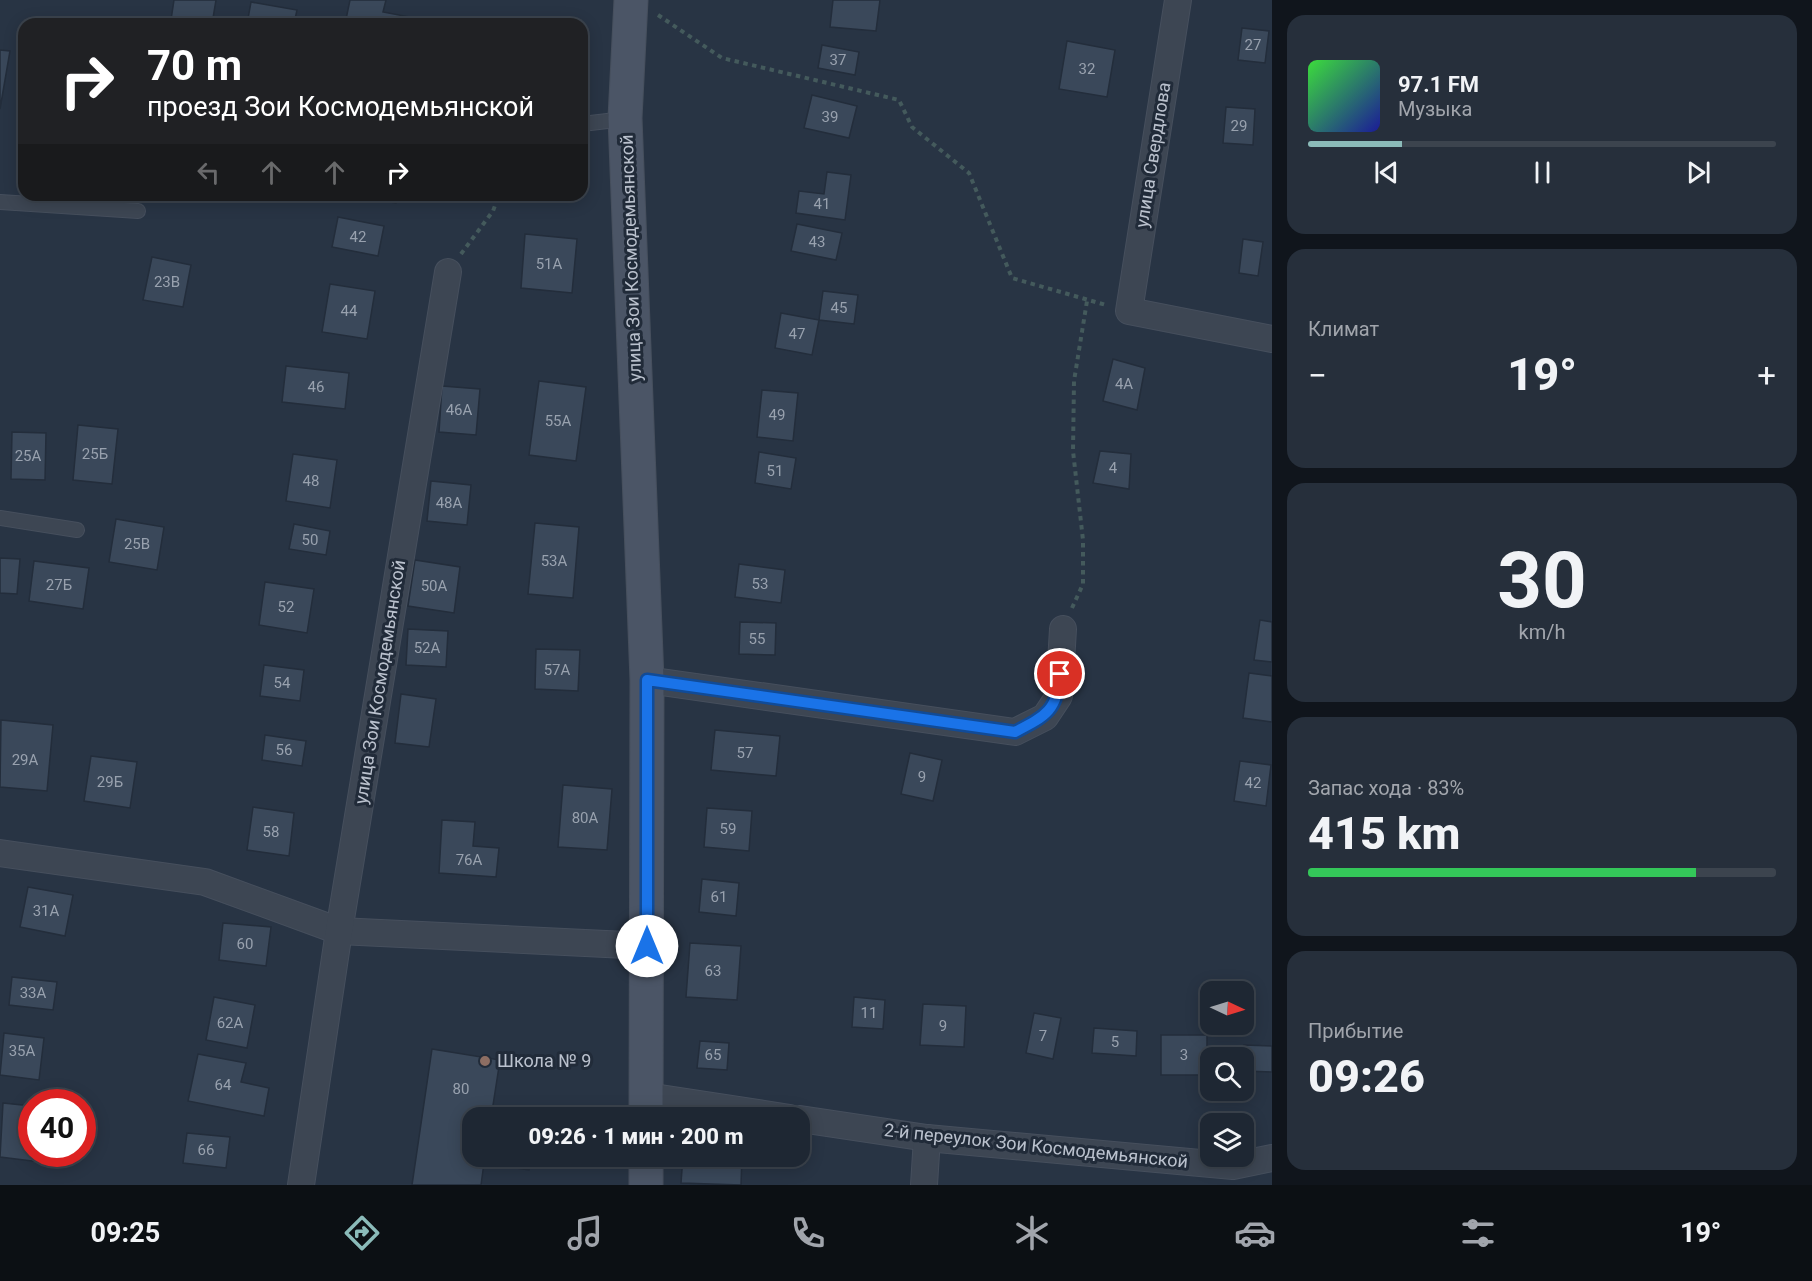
<!DOCTYPE html>
<html lang="ru">
<meta charset="utf-8">
<style>
:root{--surface:#1e2733;--page:#262f3b;--text:#f1f3f6;--muted:#a1a5ac;--line:#3c444e;--accent:#8bbbb9}
body{margin:0;font-family:Roboto,sans-serif;background:var(--page);color:var(--text);height:100vh;display:flex;flex-direction:column;font-size:22px;white-space:nowrap}
*{box-sizing:border-box;margin:0}
p{font-size:20px;color:var(--muted)}
.icon{flex:none;width:33px;height:33px;fill:none;stroke:currentColor;stroke-width:2;stroke-linecap:round;stroke-linejoin:round}
.map{position:relative;flex:1;overflow:hidden}
.panel{display:flex;flex-direction:column;gap:15px;padding:15px;background:#10151c;width:540px}
.panel>*{flex:none}
.top-card{position:absolute;left:18px;top:18px;width:570px;height:183px;border-radius:18px;box-shadow:0 3px 15px #0003,0 0 0 2px var(--line);background:#202124;color:#fff;overflow:hidden}
.needle{width:39px;rotate:94deg}
.fabs{position:absolute;left:1200px;top:981px;display:grid;gap:12px}
.fabs a{display:grid;place-items:center;width:54px;height:54px;border-radius:12px;background:var(--surface);box-shadow:0 3px 15px #0003,0 0 0 2px var(--line);font-size:30px}
.speed{position:absolute;left:18px;top:1089px;display:flex;gap:12px;font-size:30px;font-weight:700;text-align:center}
.speed>*{display:grid;place-content:center;width:78px;height:78px;border-radius:50%;background:var(--surface);box-shadow:0 3px 15px #0003,0 0 0 2px var(--line);line-height:1}
.speed .limit{border:9px solid #d22;background:#fff;color:#111}
.pin{position:absolute;display:grid;place-items:center;width:51px;height:51px;color:#fff;margin:-26px;border:3px solid #fff;border-radius:50%;box-shadow:0 2px 6px #0007}
.me{position:absolute;width:66px;margin:-33px;rotate:0deg;stroke-linejoin:round;filter:drop-shadow(0 0 4px #0008)}
.turn{display:flex;align-items:center;gap:21px;height:126px;padding:0 30px;font-size:27px}
.turn .icon{width:78px;height:78px;stroke-width:2.5}
.turn b{display:block;font-size:42px;line-height:51px}
.lanes{display:flex;align-items:center;height:57px;padding:0 30px;background:#0003;justify-content:center;gap:30px;direction:ltr}
.lanes .off{opacity:.35}
.big{font-size:45px;font-weight:800;line-height:1.1}
.panel .tile{flex:1;display:flex;flex-direction:column;justify-content:center;gap:9px;min-width:0;padding:0 21px;border-radius:18px;background:var(--page)}
.panel .dial{align-items:center;gap:0}
.dial b{font-size:78px;line-height:1}
.song{display:flex;align-items:center;gap:18px}
.cover{width:72px;height:72px;border-radius:9px;background:linear-gradient(135deg,hsl(120 70% 55%),hsl(240 70% 35%))}
.played{height:6px;border-radius:3px;background:linear-gradient(90deg,var(--accent) 20%,var(--line) 20%)}
.keys{display:flex;justify-content:space-around;direction:ltr}
.heat{display:flex;justify-content:space-between;align-items:center;font-size:33px;direction:ltr}
.charge{height:9px;border-radius:4px;background:linear-gradient(90deg,#34c759 83%,var(--line) 0)}
.trip{position:absolute;left:462px;top:1107px;width:348px;height:60px;border-radius:18px;background:var(--surface);box-shadow:0 3px 15px #0003,0 0 0 2px var(--line);font-weight:800;line-height:60px;text-align:center}
.dock{display:flex;height:96px;justify-content:space-around;align-items:center;background:#0c1014;color:var(--muted)}
.dock .icon{width:42px;height:42px}
.dock .on{color:var(--accent)}
.dock b{font-size:27px;color:var(--text)}
main{display:flex;flex:1;min-height:0}
.map>svg:first-child{display:block}
</style>
<main>
<div class="map">
<svg width="1272" height="1185" viewBox="0 0 1272 1185">
<rect width="100%" height="100%" fill="#283444"/>
<g fill="#3a485a" stroke="#232d3b" stroke-width="1.5">
<polygon points="174,0 216,0 212,24 171,20"/>
<polygon points="350,0 386,0 383,12 425,20 424,24 345,24"/>
<polygon points="833,0 880,0 876,31 830,27"/>
<polygon points="251,2 297,10 294,24 247,24"/>
<polygon points="1242,28 1269,31 1265,63 1238,60"/>
<polygon points="1067,41 1115,50 1107,97 1059,89"/>
<polygon points="822,45 859,52 855,75 818,68"/>
<polygon points="0,50 10,51 0,109"/>
<polygon points="812,95 857,106 849,138 804,128"/>
<polygon points="1226,107 1255,109 1253,145 1223,143"/>
<polygon points="827,172 851,175 845,220 796,213 799,191 824,194"/>
<polygon points="359,195 397,195 396,203 358,197"/>
<polygon points="338,217 384,226 378,256 332,247"/>
<polygon points="797,224 842,233 836,260 791,251"/>
<polygon points="525,234 577,239 572,293 521,288"/>
<polygon points="1243,239 1263,242 1258,276 1239,273"/>
<polygon points="152,257 191,265 183,307 143,300"/>
<polygon points="330,284 375,291 367,339 322,332"/>
<polygon points="823,291 858,295 854,324 819,320"/>
<polygon points="781,313 819,320 812,355 775,348"/>
<polygon points="1113,359 1145,368 1137,410 1103,401"/>
<polygon points="286,366 349,373 345,409 282,402"/>
<polygon points="539,381 586,387 576,461 529,455"/>
<polygon points="442,386 480,389 476,435 439,432"/>
<polygon points="762,390 798,393 793,441 757,437"/>
<polygon points="78,425 118,429 112,484 73,480"/>
<polygon points="12,432 46,433 45,480 11,479"/>
<polygon points="1100,451 1131,454 1129,489 1093,483"/>
<polygon points="759,452 796,458 791,489 755,483"/>
<polygon points="293,454 337,460 330,508 286,501"/>
<polygon points="431,481 471,485 467,525 427,521"/>
<polygon points="116,519 164,527 157,570 109,562"/>
<polygon points="535,523 579,527 573,598 528,594"/>
<polygon points="294,524 330,531 326,555 289,549"/>
<polygon points="0,558 20,559 17,594 0,593"/>
<polygon points="415,560 460,567 454,613 408,606"/>
<polygon points="34,561 89,568 83,609 29,601"/>
<polygon points="739,564 785,570 781,603 735,597"/>
<polygon points="265,582 314,589 307,633 259,625"/>
<polygon points="1260,620 1272,622 1272,662 1254,660"/>
<polygon points="740,622 776,623 775,655 739,654"/>
<polygon points="408,629 448,631 446,667 406,665"/>
<polygon points="536,649 580,650 578,691 535,689"/>
<polygon points="264,665 304,670 300,701 260,696"/>
<polygon points="1249,673 1272,676 1272,722 1243,718"/>
<polygon points="401,694 436,699 429,747 395,743"/>
<polygon points="1,720 53,725 47,791 0,787"/>
<polygon points="715,730 780,736 776,776 711,770"/>
<polygon points="265,735 306,741 302,766 262,760"/>
<polygon points="910,753 942,760 933,801 901,794"/>
<polygon points="91,756 137,762 130,808 84,801"/>
<polygon points="1240,761 1271,765 1266,806 1234,801"/>
<polygon points="563,785 612,789 607,850 558,847"/>
<polygon points="253,807 294,813 289,856 247,850"/>
<polygon points="707,808 752,811 749,851 704,847"/>
<polygon points="442,820 475,822 473,846 499,848 496,877 439,873"/>
<polygon points="702,879 739,883 736,916 699,912"/>
<polygon points="28,887 73,895 65,936 20,927"/>
<polygon points="223,923 271,927 266,966 219,960"/>
<polygon points="690,943 741,946 737,1000 686,997"/>
<polygon points="12,977 57,982 53,1010 9,1005"/>
<polygon points="214,997 255,1005 247,1048 206,1040"/>
<polygon points="854,997 885,1000 883,1029 852,1027"/>
<polygon points="923,1004 966,1006 964,1047 920,1045"/>
<polygon points="1034,1013 1061,1018 1053,1059 1026,1053"/>
<polygon points="1094,1028 1137,1031 1136,1056 1092,1053"/>
<polygon points="4,1033 44,1038 39,1080 0,1075"/>
<rect x="1161" y="1035" width="46" height="40"/>
<polygon points="700,1041 729,1043 727,1070 697,1068"/>
<polygon points="1244,1045 1272,1046 1272,1072 1244,1071"/>
<polygon points="432,1049 500,1060 491,1118 472,1118 472,1156 532,1156 529,1170 484,1163 481,1185 412,1185"/>
<polygon points="198,1054 246,1063 241,1082 269,1088 264,1116 188,1101"/>
<polygon points="3,1103 32,1106 32,1154 41,1154 40,1162 0,1157"/>
<polygon points="187,1133 230,1137 226,1168 183,1163"/>
<polygon points="683,1156 742,1156 741,1185 681,1183"/>
</g>
<g fill="none" stroke-linecap="round" stroke-linejoin="round">
<defs>
<g id="lane">
<polyline points="582,124 624,119"/>
<polyline points="0,202 138,211"/>
<polyline points="0,518 77,530"/>
</g>
<g id="street">
<polyline points="1178,0 1129,311 1272,339"/>
<polyline points="647,680 1015,732 1045,717 1059,696 1063,629"/>
<polyline points="0,853 205,882 339,931 647,946"/>
<polyline points="647,1096 790,1118"/>
<polyline points="800,1119 927,1138 1233,1166 1272,1158"/>
<polyline points="301,1185 339,931 448,272"/>
<polyline points="924,1185 927,1138"/>
</g>
<g id="secondary">
<polyline points="631,0 625,118 647,680 646,1118"/>
<polyline points="646,1185 646,1156"/>
</g>
</defs>
<use href="#lane" stroke="#464f5d" stroke-width="16"/>
<use href="#street" stroke="#464f5d" stroke-width="28"/>
<use href="#secondary" stroke="#464f5d" stroke-width="35"/>
<g stroke="#445a5c" stroke-width="4" stroke-dasharray="4.5 4.5" stroke-linecap="butt">
<polyline points="658,15 722,58 899,100 912,127 969,173 1012,278 1106,305"/>
<polyline points="461,254 493,211 499,195"/>
<polyline points="1072,608 1083,584 1083,540 1073,451 1074,381 1087,301"/>
</g>
<use href="#lane" stroke="#3d4653" stroke-width="14"/>
<use href="#street" stroke="#3d4653" stroke-width="26"/>
<use href="#secondary" stroke="#4b5566" stroke-width="33"/>
</g>
<g fill="none" stroke-linecap="round" stroke-linejoin="round">
<defs>
<path id="route" d="M647,946v-266l368,52c31,-16 43,-22 45,-58"/>
</defs>
<use href="#route" stroke="#114b97" stroke-width="15"/>
<use href="#route" stroke="#1a73e8" stroke-width="10"/>
</g>
<circle fill="#8d6e63" stroke="#212b39" stroke-width="2" cx="485" cy="1061" r="6"/>
<g text-anchor="middle" stroke-width="6" stroke-linejoin="round" paint-order="stroke">
<g font-size="15" fill="#98a1ae">
<text x="1253" y="50">27</text>
<text x="838" y="65">37</text>
<text x="1087" y="74">32</text>
<text x="830" y="122">39</text>
<text x="1239" y="131">29</text>
<text x="822" y="209">41</text>
<text x="358" y="242">42</text>
<text x="817" y="247">43</text>
<text x="549" y="269">51А</text>
<text x="167" y="287">23В</text>
<text x="839" y="313">45</text>
<text x="349" y="316">44</text>
<text x="797" y="339">47</text>
<text x="1124" y="389">4А</text>
<text x="316" y="392">46</text>
<text x="459" y="415">46А</text>
<text x="777" y="420">49</text>
<text x="558" y="426">55А</text>
<text x="95" y="459">25Б</text>
<text x="28" y="461">25А</text>
<text x="1113" y="473">4</text>
<text x="775" y="476">51</text>
<text x="311" y="486">48</text>
<text x="449" y="508">48А</text>
<text x="310" y="545">50</text>
<text x="137" y="549">25В</text>
<text x="554" y="566">53А</text>
<text x="760" y="589">53</text>
<text x="59" y="590">27Б</text>
<text x="434" y="591">50А</text>
<text x="286" y="612">52</text>
<text x="757" y="644">55</text>
<text x="427" y="653">52А</text>
<text x="557" y="675">57А</text>
<text x="282" y="688">54</text>
<text x="284" y="755">56</text>
<text x="745" y="758">57</text>
<text x="25" y="765">29А</text>
<text x="922" y="782">9</text>
<text x="110" y="787">29Б</text>
<text x="1253" y="788">42</text>
<text x="585" y="823">80А</text>
<text x="728" y="834">59</text>
<text x="271" y="837">58</text>
<text x="469" y="865">76А</text>
<text x="719" y="902">61</text>
<text x="46" y="916">31А</text>
<text x="245" y="949">60</text>
<text x="713" y="976">63</text>
<text x="33" y="998">33А</text>
<text x="869" y="1018">11</text>
<text x="230" y="1028">62А</text>
<text x="943" y="1031">9</text>
<text x="1043" y="1041">7</text>
<text x="1115" y="1047">5</text>
<text x="22" y="1056">35А</text>
<text x="713" y="1060">65</text>
<text x="1184" y="1060">3</text>
<text x="223" y="1090">64</text>
<text x="461" y="1094">80</text>
<text x="206" y="1155">66</text>
</g>
<g font-size="18" fill="#bac1cd" stroke="#212b39">
<text transform="translate(1153 155) rotate(-81)" y="6">улица Свердлова</text>
<text transform="translate(631 258) rotate(-92)" y="6">улица Зои Космодемьянской</text>
<text transform="translate(380 682) rotate(-81)" y="6">улица Зои Космодемьянской</text>
<text transform="translate(1036 1146) rotate(6)" y="6">2-й переулок Зои Космодемьянской</text>
</g>
<g font-size="18" fill="#bac1cd" stroke="#212b39" text-anchor="start">
<text x="497" y="1067">Школа № 9</text>
</g>
</g>
</svg>
<div class="fabs">
<a><svg class="needle" viewBox="-14 -14 28 28"><path d="M0-13l5 13h-10z" fill="#e53935"/><path d="M0 13l5-13h-10z" fill="#a1a5ac"/></svg></a>
<a><svg class="icon" aria-label="search" viewBox="0 0 24 24"><circle cx="10" cy="10" r="6"/><path d="M15 15l6 6"/></svg></a>
<a><svg class="icon" aria-label="layers" viewBox="0 0 24 24"><path d="M12 4l9 5-9 5-9-5zM3 14l9 5 9-5"/></svg></a>
</div>
<div class="speed"><div class="limit">40</div></div>
<div class="pin" style="left:1060px;top:674px;background:#d93025"><svg class="icon" aria-label="arrive" viewBox="0 0 24 24"><path d="M6 21V4h12l-3 4 3 4H6"/></svg></div>
<svg class="me" style="left:647px;top:946px" viewBox="-20 -20 40 40"><circle r="19" fill="#fff"/><path d="M0-13L10 11 0 6-10 11z" fill="#1a73e8"/></svg>
<div class="trip">09:26 · 1 мин · 200 m</div>
<div class="top-card">
<div class="turn"><svg class="icon" aria-label="right" viewBox="0 0 24 24"><path d="M7 20v-9h11M14 6l5 5-5 5"/></svg><div><b>70 m</b>проезд Зои Космодемьянской</div></div>
<div class="lanes"><svg class="icon off" aria-label="left" viewBox="0 0 24 24"><path d="M17 20v-9H6M10 6l-5 5 5 5"/></svg><svg class="icon off" aria-label="ahead" viewBox="0 0 24 24"><path d="M12 20V5M6 11l6-6 6 6"/></svg><svg class="icon off" aria-label="ahead" viewBox="0 0 24 24"><path d="M12 20V5M6 11l6-6 6 6"/></svg><svg class="icon" aria-label="right" viewBox="0 0 24 24"><path d="M7 20v-9h11M14 6l5 5-5 5"/></svg></div>
</div>
</div>
<section class="panel">
<div class="tile">
<div class="song"><i class="cover"></i><div><b>97.1 FM</b><p>Музыка</p></div></div>
<div class="played"></div>
<div class="keys"><svg class="icon" aria-label="previous" viewBox="0 0 24 24"><path d="M18 5L8 12l10 7zM5 5v14"/></svg><svg class="icon" aria-label="pause" viewBox="0 0 24 24"><path d="M8 5v14M16 5v14"/></svg><svg class="icon" aria-label="next" viewBox="0 0 24 24"><path d="M6 5l10 7-10 7zM19 5v14"/></svg></div>
</div>
<div class="tile"><p>Климат</p>
<div class="heat"><a>−</a><b class="big">19°</b><a>+</a></div>
</div>
<div class="tile dial"><b>30</b><p>km/h</p></div>
<div class="tile"><p>Запас хода · 83%</p><b class="big">415 km</b><div class="charge"></div></div>
<div class="tile"><p>Прибытие</p><b class="big">09:26</b></div>
</section>
</main>
<nav class="dock">
<b>09:25</b>
<svg class="icon on" aria-label="directions" viewBox="0 0 24 24"><path d="M12 3l9 9-9 9-9-9zM9 14v-3h6M13 9l2 2-2 2"/></svg>
<svg class="icon" aria-label="music" viewBox="0 0 24 24"><path d="M9 18V5l10-2v13"/><circle cx="6" cy="18" r="3"/><circle cx="16" cy="16" r="3"/></svg>
<svg class="icon" aria-label="phone" viewBox="0 0 24 24"><path d="M5 4h4l2 5-3 2q2 4 5 5l2-3 5 2v4C11 20 4 13 5 4z"/></svg>
<svg class="icon" aria-label="climate" viewBox="0 0 24 24"><path d="M12 3v18M4 7l16 10M4 17L20 7"/></svg>
<svg class="icon" aria-label="car" viewBox="0 0 24 24"><path d="M5 17H2v-5l4-1 3-4h7l3 4 3 1v5h-3M9 17h6M6 11h13"/><circle cx="7" cy="17" r="2"/><circle cx="17" cy="17" r="2"/></svg>
<svg class="icon" aria-label="filters" viewBox="0 0 24 24"><path d="M4 7h16M4 17h16"/><circle cx="9" cy="7" r="2"/><circle cx="15" cy="17" r="2"/></svg>
<b>19°</b>
</nav>
